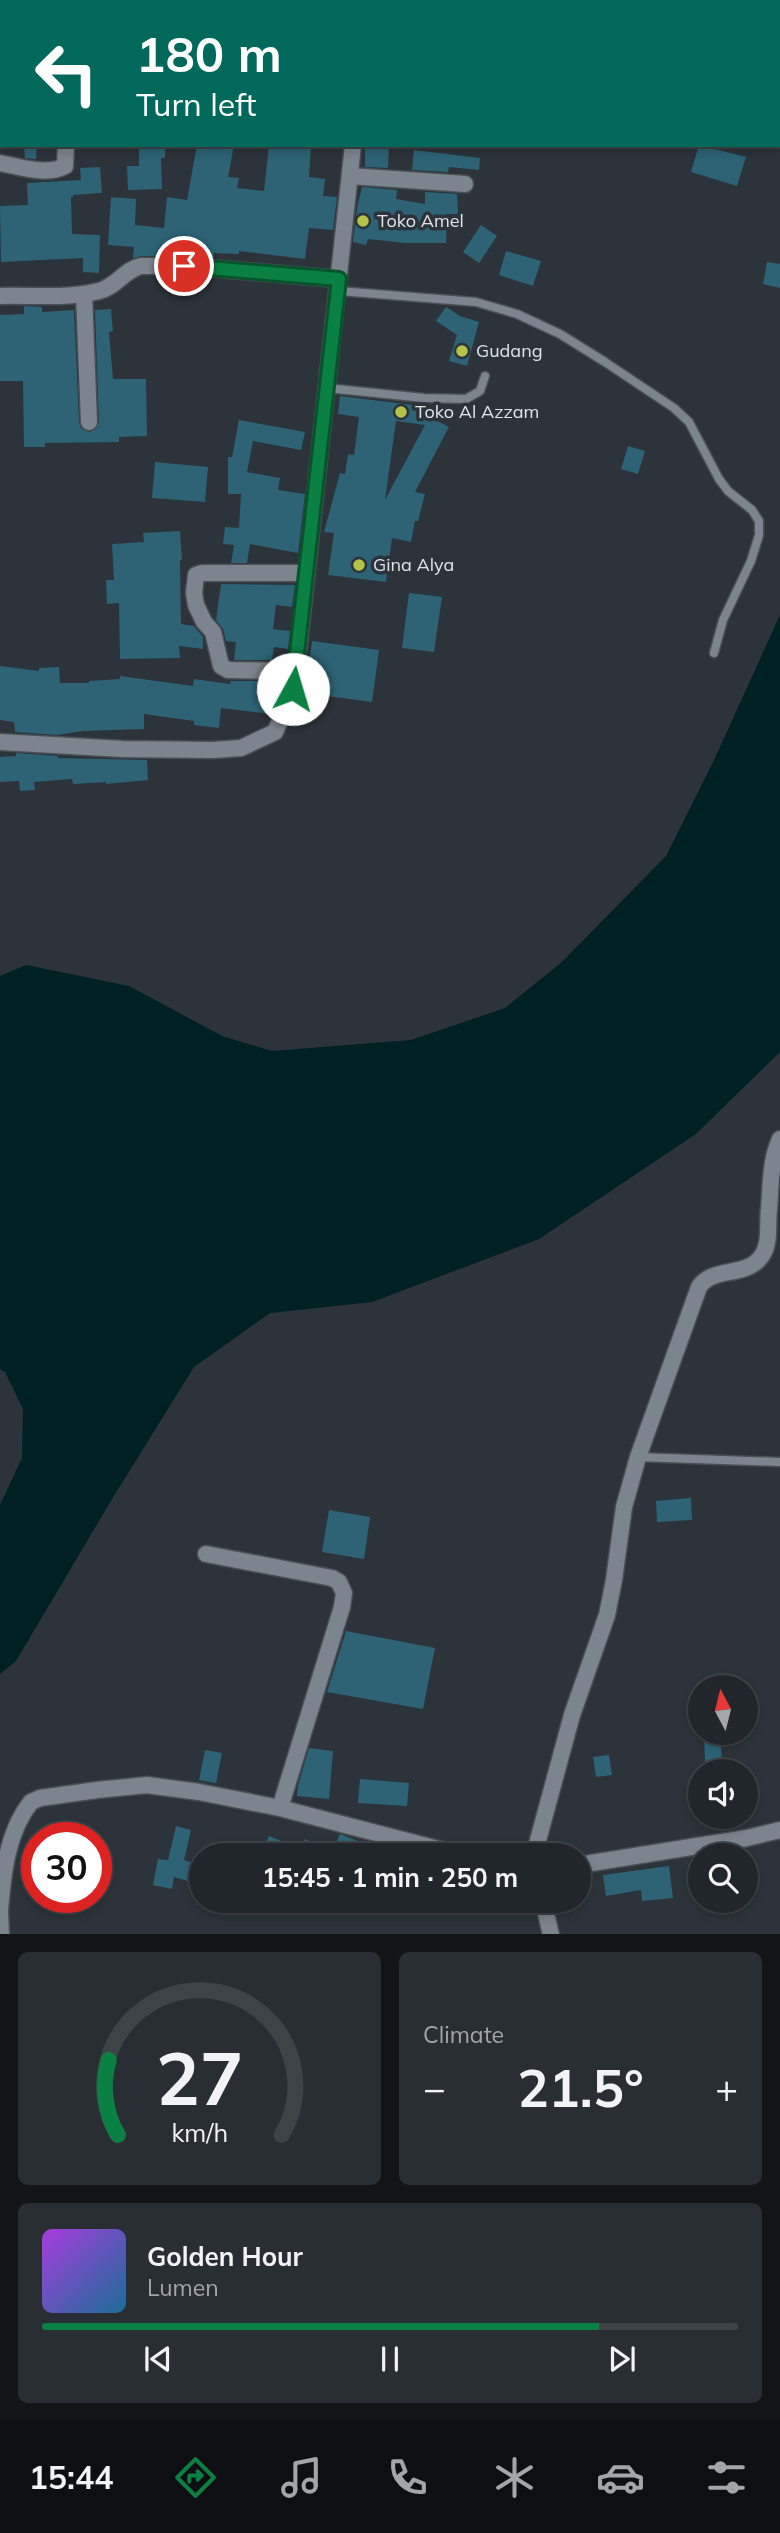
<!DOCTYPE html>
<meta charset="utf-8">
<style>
:root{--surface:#21262c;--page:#292e34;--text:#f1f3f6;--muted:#a2a5a9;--line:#3e4348;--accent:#0b8043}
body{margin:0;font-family:Mulish,sans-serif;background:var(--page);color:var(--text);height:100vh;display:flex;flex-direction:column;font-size:26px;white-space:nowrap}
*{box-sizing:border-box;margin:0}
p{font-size:23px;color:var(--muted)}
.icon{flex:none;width:38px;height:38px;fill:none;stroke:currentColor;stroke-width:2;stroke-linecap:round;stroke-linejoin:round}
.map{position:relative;height:1934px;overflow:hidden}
.side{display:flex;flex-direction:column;gap:18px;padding:18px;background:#121518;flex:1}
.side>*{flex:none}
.guide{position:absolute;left:0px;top:0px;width:780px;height:147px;box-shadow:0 4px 10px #0003,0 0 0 2px var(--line);background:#00695c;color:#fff;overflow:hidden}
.needle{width:46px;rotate:353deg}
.buttons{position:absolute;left:688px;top:1675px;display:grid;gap:14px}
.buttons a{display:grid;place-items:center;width:70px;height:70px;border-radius:50%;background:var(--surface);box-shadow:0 4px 10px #0003,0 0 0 2px var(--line);font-size:35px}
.speed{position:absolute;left:21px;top:1822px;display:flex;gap:14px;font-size:35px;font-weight:700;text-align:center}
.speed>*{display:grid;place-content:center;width:91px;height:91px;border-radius:50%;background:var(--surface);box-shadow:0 4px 10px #0003,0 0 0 2px var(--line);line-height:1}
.speed .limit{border:10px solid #d22;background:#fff;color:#111}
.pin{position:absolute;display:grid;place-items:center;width:60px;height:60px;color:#fff;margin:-30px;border:4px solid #fff;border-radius:50%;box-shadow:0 2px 7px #0007}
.me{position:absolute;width:77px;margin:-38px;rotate:6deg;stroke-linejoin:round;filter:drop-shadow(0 0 5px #0008)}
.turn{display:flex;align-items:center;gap:24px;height:147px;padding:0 21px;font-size:32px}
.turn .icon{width:91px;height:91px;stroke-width:2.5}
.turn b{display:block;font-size:49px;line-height:60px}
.big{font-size:52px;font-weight:700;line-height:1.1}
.side .tile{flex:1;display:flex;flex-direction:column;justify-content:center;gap:10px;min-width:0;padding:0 24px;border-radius:10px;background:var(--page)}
.side .dial{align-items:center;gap:0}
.dial svg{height:182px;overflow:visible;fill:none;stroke:var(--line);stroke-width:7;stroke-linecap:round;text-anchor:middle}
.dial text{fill:var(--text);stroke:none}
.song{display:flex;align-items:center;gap:21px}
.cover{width:84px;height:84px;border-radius:10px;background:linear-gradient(135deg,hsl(280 70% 55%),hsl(200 70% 35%))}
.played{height:7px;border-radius:4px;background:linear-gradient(90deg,var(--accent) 80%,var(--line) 80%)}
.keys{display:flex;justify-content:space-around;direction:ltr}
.heat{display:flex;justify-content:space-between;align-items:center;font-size:38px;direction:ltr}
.side .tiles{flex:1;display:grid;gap:18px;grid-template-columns:1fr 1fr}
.tile:last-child{grid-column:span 2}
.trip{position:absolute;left:189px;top:1843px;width:402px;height:70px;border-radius:35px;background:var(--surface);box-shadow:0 4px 10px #0003,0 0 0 2px var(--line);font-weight:700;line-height:70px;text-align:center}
.menu{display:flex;height:112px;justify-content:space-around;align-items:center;background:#0d0f12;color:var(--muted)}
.menu .icon{width:49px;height:49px}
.menu .active{color:var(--accent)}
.menu b{font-size:32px;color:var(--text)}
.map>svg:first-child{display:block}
</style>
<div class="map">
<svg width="780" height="1935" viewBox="0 0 780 1935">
<rect width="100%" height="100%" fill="#2c333a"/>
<polygon fill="#002121" points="780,615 780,1052 696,1134 539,1239 372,1302 270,1313 194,1367 112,1499 16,1661 0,1674 0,1505 22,1458 23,1409 5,1372 0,1369 0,976 26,965 129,986 222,1036 272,1051 411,1040 505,1008 562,962 666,856 714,760"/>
<g fill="#2d6375" fill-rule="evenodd">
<polygon points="24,145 37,145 36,159 25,158"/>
<polygon points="139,145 165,145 165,158 161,158 162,189 128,190 127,166 139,166"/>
<polygon points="197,145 234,145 228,177 239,178 237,188 264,191 269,145 311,145 309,177 325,179 323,196 337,197 333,230 309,228 305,259 239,251 239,254 214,253 214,258 184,256 141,256 133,258 134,247 108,245 111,197 136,199 135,225 164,228 167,197 187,200"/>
<polygon points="365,145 389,145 388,168 365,167"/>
<polygon points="699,145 746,157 737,186 691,172"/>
<polygon points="414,150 480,158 479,170 449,167 448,172 412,170"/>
<polygon points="100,167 102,193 73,195 73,197 71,197 72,234 100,235 99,273 83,272 83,258 1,262 0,206 28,205 27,183 81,180 80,168"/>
<polygon points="362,187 397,190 396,199 425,204 425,192 457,194 458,214 447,214 446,243 405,243 368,239 366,245 353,242 357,208"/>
<polygon points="481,225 497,236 479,263 463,252"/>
<polygon points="506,251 541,261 533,286 499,275"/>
<polygon points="767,262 780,264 780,288 763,284"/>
<polygon points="24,306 42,307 42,312 74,310 79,422 81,428 89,432 95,430 99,422 95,310 111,309 113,331 109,332 113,379 146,379 147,436 119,437 119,442 45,443 45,447 24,447 23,381 0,381 0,315 24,314"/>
<polygon points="446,307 460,316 479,322 467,366 449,361 457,335 436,321"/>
<path d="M340,396l81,10 -1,6 29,15 -34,65 10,2 -7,27h-3l-4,21 -19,-4 -6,44 -58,-7 6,-42 -10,-1 16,-59 5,1 3,-20 6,1 5,-38 -21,-3zM396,421l29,4 -40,75z"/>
<polygon points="239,420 305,432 301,450 253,441 247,472 280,478 278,490 305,494 298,553 250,544 247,563 231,563 234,545 223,544 225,527 239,528 241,494 228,494 228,457 232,457"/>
<polygon points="628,446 645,451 638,474 621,469"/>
<polygon points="155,462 208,467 205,502 152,498"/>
<polygon points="180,531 182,560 180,560 181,624 194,626 203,637 203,649 179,646 180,658 120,659 119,603 107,604 106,580 114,580 112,544 144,542 143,533"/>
<polygon points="221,584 295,585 292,607 276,605 273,629 290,631 288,649 274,647 272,660 234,660 236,642 226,641 223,629 216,620"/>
<polygon points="409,593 442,597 434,652 402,648"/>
<polygon points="312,641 379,650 372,702 305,693"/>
<polygon points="0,666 39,671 39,668 59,667 60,683 89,683 89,681 120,679 120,676 193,686 194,679 230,684 231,681 269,681 268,692 280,694 271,714 221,708 219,728 194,725 194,721 144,714 144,729 83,731 57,735 15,732 14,722 0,720"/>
<polygon points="16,753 58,756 58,758 147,760 148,780 106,784 106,782 73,784 72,779 34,782 35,790 20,791 19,781 0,782 0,757 16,756"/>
<polygon points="691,1498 692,1520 657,1522 656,1501"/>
<polygon points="329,1510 370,1517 364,1559 322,1552"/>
<polygon points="346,1631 435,1648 423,1709 327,1692"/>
<polygon points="720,1733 722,1761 705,1762 704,1734"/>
<polygon points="309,1748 333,1751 329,1799 297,1796 298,1785"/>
<polygon points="205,1750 222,1753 216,1783 199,1780"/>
<polygon points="609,1755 612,1775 596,1777 593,1757"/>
<polygon points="360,1779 409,1783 407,1806 358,1803"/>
<polygon points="176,1826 191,1830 184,1860 201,1866 201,1885 174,1877 172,1889 153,1885 158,1859 168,1860"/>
<polygon points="340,1834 358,1841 352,1855 261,1855 269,1836 301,1849 305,1839 332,1852"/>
<polygon points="669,1866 673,1898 642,1901 641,1890 606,1896 603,1875"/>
</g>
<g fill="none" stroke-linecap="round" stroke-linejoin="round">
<defs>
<g id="lane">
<polyline points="339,291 476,302 517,314 560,334 605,362 674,408 689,422 719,479 728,491 752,510 759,521 759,535 751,561 723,620 714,653"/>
<polyline points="327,388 424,398 466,399 480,391 485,376"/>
<polyline points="638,1457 780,1462"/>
</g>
<g id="street">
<polyline points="66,2 66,0"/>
<polyline points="367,2 367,0"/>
<path d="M0,163c20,4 47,13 65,3l1,-21"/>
<polyline points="350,176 465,184"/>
<polyline points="84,294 89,422"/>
<path d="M0,296c32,-1 68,3 99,-5 17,-4 25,-21 42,-25h43l155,13"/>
<polyline points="295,671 228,670 221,666 213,632 204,622 196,605 194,593 196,575 202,573 306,573"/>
<polyline points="0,742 123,749 213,750 241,748 275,732 294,689 353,145"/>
<polyline points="206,1554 332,1578 339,1582 344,1593 342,1607 280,1808"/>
<path d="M534,1855l38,-140 35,-100 7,-35 10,-73 14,-50 61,-170c14,-21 46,-9 62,-30 10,-13 6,-32 8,-48 2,-24 1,-48 11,-70"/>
<polyline points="579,1865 747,1838 780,1830"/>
<polyline points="543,1900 551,1935"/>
<path d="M0,1910c3,-36 7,-78 31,-108l9,-4 57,-8 50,-5 52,7 81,16 181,47"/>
<polyline points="0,1912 1,1935"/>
</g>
</defs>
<use href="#lane" stroke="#4a4f55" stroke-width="11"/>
<use href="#street" stroke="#4a4f55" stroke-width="19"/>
<use href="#lane" stroke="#7c848d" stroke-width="8"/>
<use href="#street" stroke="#7c848d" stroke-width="16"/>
</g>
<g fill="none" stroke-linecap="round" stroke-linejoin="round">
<defs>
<polyline id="route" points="184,266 339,279 293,689"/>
</defs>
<use href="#route" stroke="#07532c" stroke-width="18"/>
<use href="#route" stroke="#0b8043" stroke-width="12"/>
</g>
<g fill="#b5c24a" stroke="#2c333a" stroke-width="2.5">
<circle cx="363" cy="221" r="7"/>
<circle cx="462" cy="351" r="7"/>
<circle cx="401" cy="412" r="7"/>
<circle cx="359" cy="565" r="7"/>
</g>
<g text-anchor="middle" stroke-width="7" stroke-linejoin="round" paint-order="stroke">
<g font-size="18" fill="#dfe4e8" stroke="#2c333a" text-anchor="start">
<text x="377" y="227">Toko Amel</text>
<text x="476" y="357">Gudang</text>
<text x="415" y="418">Toko Al Azzam</text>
<text x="373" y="571">Gina Alya</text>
</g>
</g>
</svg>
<div class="buttons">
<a><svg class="needle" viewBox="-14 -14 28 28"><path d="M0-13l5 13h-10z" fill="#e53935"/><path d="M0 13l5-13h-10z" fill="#a2a5a9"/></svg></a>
<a><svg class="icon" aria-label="sound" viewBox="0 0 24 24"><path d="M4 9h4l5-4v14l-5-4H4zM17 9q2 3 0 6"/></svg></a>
<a><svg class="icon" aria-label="search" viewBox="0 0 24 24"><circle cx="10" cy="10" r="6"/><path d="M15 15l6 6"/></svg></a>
</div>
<div class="speed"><div class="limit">30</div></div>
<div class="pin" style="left:184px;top:266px;background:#d93025"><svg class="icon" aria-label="arrive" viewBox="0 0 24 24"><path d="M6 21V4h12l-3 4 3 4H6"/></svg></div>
<svg class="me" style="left:293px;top:689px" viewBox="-20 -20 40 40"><circle r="19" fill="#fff"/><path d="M0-13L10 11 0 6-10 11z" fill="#0b8043"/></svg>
<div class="trip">15:45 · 1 min · 250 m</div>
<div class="guide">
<div class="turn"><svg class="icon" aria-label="left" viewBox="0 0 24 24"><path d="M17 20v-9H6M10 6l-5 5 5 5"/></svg><div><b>180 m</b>Turn left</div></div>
</div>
</div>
<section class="side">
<div class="tiles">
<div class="tile dial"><svg viewBox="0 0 100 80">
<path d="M14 69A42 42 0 1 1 86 69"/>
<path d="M14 69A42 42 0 0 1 10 36" stroke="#0b8043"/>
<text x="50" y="56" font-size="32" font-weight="700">27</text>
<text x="50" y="72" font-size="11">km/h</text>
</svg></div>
<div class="tile"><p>Climate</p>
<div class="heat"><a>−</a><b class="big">21.5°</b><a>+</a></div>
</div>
<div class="tile">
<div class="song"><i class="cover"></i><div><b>Golden Hour</b><p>Lumen</p></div></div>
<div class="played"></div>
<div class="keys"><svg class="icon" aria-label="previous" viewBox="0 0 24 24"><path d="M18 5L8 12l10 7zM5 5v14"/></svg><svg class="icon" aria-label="pause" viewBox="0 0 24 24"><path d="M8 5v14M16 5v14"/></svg><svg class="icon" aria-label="next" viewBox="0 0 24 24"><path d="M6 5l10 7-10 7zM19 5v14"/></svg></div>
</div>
</div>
</section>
<nav class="menu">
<b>15:44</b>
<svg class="icon active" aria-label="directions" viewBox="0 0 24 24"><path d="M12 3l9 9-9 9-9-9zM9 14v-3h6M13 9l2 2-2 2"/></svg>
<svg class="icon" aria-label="music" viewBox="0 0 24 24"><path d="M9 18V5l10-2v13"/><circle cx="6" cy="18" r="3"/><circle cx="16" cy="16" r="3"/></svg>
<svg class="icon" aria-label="phone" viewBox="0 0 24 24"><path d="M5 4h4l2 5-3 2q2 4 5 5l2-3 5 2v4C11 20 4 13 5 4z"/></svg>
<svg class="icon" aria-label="climate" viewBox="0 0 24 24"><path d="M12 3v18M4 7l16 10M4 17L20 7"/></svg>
<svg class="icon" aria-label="car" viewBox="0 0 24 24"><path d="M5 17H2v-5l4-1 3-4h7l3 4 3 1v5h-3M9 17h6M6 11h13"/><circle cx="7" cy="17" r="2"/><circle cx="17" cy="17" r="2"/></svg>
<svg class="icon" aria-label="filters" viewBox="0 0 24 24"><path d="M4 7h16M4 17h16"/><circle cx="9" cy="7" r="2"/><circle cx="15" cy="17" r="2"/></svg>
</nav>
